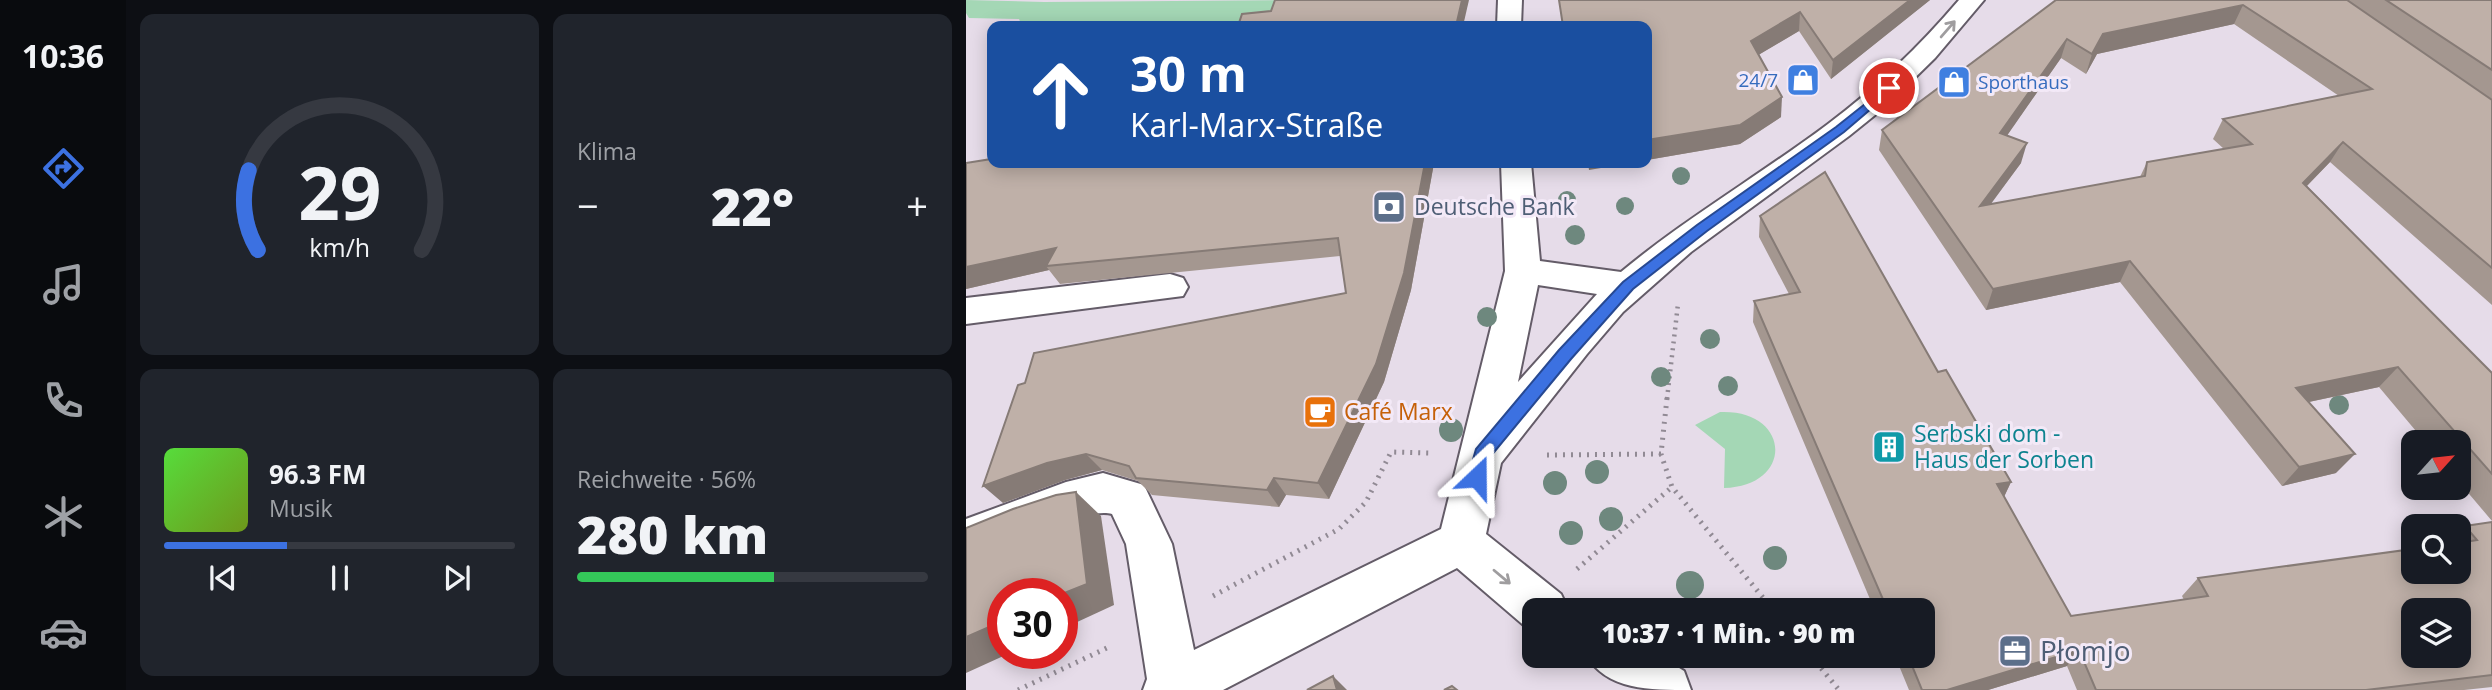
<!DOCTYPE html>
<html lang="de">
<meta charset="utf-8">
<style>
:root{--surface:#171b24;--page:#20242c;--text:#f1f3f6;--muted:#9ea1a6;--line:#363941;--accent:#3c71e1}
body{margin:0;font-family:"Open Sans",sans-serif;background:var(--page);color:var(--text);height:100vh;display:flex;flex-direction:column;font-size:26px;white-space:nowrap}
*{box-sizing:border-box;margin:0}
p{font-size:23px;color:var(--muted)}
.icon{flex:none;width:38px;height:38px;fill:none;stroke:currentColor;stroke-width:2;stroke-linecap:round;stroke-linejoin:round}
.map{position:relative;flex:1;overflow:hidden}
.panel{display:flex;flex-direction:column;gap:14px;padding:14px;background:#0d0f14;width:840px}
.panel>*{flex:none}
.top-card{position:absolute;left:21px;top:21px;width:665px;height:147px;border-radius:14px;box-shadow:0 4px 18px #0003;background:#1a4fa0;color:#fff;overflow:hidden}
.needle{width:46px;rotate:63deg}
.controls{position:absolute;left:1435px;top:430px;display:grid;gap:14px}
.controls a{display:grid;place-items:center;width:70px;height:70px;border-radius:14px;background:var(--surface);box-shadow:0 4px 18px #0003;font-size:35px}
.speed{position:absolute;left:21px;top:578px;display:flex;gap:14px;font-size:35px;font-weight:700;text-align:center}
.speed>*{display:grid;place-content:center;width:91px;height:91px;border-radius:50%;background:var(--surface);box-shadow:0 4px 18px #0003;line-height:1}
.speed .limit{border:10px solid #d22;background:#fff;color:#111}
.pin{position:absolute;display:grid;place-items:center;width:60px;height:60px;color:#fff;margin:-30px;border:4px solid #fff;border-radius:50%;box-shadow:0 2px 7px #0007}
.me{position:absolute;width:77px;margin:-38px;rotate:23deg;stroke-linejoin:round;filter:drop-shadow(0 0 5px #0008)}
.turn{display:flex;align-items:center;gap:24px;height:147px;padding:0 28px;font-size:32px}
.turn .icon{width:91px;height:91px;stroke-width:2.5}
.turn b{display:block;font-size:49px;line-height:60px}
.big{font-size:52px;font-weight:800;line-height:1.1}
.panel .widget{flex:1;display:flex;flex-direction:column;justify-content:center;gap:10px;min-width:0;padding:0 24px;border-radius:14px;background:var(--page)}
.panel .dial{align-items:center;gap:0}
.dial svg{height:182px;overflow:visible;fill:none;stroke:var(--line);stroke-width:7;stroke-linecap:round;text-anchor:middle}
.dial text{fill:var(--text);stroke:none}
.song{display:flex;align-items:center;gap:21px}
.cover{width:84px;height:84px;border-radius:10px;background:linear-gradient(135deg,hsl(110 70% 55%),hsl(80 70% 35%))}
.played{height:7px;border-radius:4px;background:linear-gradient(90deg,var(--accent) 35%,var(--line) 35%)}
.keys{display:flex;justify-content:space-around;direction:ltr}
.heat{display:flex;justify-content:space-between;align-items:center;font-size:38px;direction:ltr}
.charge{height:10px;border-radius:5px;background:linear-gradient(90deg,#34c759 56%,var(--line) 0)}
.panel .tiles{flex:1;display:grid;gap:14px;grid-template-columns:repeat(2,1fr)}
.trip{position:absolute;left:556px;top:598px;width:413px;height:70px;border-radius:14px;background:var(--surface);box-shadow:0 4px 18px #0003;font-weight:800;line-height:70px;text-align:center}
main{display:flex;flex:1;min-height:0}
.menu{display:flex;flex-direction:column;width:126px;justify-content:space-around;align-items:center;background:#090b0e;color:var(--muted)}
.menu .icon{width:49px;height:49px}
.menu .active{color:var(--accent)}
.menu b{font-size:32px;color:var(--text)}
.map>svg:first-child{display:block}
</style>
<main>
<nav class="menu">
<b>10:36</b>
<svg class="icon active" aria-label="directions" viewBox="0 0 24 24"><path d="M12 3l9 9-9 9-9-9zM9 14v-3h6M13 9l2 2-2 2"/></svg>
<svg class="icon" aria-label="music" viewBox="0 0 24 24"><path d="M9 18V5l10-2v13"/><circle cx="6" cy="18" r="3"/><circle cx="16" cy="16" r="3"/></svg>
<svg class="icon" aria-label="phone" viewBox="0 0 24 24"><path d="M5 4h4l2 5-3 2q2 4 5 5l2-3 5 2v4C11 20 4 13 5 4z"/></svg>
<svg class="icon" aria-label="climate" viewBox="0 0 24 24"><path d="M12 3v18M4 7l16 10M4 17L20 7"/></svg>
<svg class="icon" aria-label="car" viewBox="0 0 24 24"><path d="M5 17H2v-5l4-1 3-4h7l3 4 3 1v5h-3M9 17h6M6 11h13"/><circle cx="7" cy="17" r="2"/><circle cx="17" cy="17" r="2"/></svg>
</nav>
<section class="panel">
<div class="tiles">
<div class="widget dial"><svg viewBox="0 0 100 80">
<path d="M14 69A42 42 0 1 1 86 69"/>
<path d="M14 69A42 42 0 0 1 10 34" stroke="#3c71e1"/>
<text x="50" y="56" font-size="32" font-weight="700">29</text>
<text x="50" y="72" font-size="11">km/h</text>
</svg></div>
<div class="widget"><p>Klima</p>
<div class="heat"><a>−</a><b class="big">22°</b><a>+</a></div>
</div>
<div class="widget">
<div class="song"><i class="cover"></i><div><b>96.3 FM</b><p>Musik</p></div></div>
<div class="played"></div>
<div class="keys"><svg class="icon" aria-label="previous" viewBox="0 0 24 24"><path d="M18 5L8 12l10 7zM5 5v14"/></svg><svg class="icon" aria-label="pause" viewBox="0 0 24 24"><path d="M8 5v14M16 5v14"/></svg><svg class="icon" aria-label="next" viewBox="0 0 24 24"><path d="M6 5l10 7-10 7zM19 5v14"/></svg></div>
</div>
<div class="widget"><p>Reichweite · 56%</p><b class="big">280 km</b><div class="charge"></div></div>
</div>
</section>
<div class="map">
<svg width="1526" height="690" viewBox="0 0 1526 690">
<rect width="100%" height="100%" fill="#e6dce9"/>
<g fill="#a4d7b5">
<polygon points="0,0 78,2 347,0 338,26 56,26 53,19 3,18 0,13"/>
<path d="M754,412c71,-3 75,74 4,76l1,-39 -30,-24z"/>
</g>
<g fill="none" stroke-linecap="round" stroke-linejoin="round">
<defs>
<g id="minor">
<polygon points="532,0 556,0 555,26 531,26"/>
<path d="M993,0h25l-49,58 -50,49 -36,29 -158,116 -68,60 -36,42 -86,109 -15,71 75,60 8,17h-34v20l-8,-3 -70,-60 -234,122h-80l4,-11 -21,-135 -14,-30c-28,-8 -115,35 -146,47v-42l100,-37 37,-9 41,12 28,59 22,106 247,-121 64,-258 -4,-108h30l9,98 81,11c65,-54 139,-97 207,-148 48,-36 92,-78 131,-124zM572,285l59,9 -79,88z"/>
<polygon points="204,274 217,278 222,287 217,296 0,324 0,298"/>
<path d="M621,656h73l24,15 7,19c-42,0 -84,0 -104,-34z"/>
</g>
</defs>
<use href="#minor" stroke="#645c68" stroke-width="4"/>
<polyline stroke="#918a94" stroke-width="4.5" stroke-dasharray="2 5" stroke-linecap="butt" points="701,399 712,304"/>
<g stroke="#918a94" stroke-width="5" stroke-dasharray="2 6" stroke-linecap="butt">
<polyline points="701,398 695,454 706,487 808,611"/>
<polyline points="581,455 695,454"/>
<polyline points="611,569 706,487"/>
<polyline points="247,596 373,529 400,502 425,452 464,453"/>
<polyline points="845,656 873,690"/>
<polyline points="52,690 145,646"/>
</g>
<use href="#minor" fill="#fff" fill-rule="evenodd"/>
</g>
<g fill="#6e887e">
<circle cx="715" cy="176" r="9"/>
<circle cx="601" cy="200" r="9"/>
<circle cx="659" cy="206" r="9"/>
<circle cx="609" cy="235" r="10"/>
<circle cx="521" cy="317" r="10"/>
<circle cx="744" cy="339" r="10"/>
<circle cx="695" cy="377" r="10"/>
<circle cx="762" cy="386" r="10"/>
<circle cx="1373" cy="405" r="10"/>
<circle cx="485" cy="430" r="12"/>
<circle cx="631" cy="472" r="12"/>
<circle cx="589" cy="483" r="12"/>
<circle cx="645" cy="519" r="12"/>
<circle cx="605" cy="533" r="12"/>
<circle cx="809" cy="558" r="12"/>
<circle cx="724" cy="585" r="14"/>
</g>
<g fill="#a49790" fill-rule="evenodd">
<polygon points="593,0 964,0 865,79 833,31 792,55 815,117 774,144 681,160 681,26"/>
<path d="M1090,0h291l145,100v205l-162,-143 -23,24 185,187v148l-33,-39v-39h-33l-47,-56 -70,15 27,71 -54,13 -162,-204 -134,28 -107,-160 3,-20zM1268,24l105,72 -116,23 -10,20 11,10 -77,13 -7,15 -150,27 31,-41 -14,-28 54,-77 25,16 11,-20z"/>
<polygon points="1381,0 1526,0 1526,100"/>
<polygon points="0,163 468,163 445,290 418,382 363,499 320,495 313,507 186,495 172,481 136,470 99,480 37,503 380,293 374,256 94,284 83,270 0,289"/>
<polygon points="794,216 972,372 1045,482 1038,497 1105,616 1218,600 1216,596 1232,578 1493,572 1493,531 1499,526 1526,522 1526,687 1498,690 1111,690 1101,666 1022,690 943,690 929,656 957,656 957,611 909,611 787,322 788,301 823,294 793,237"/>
</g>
<g fill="#867b76">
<polygon points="496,0 503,0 497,26 490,26"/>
<polygon points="944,0 964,0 865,79 867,60"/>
<polygon points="1277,5 1268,24 1131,54 1120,74 1126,54 1137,34"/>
<polygon points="834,12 833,31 784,60 785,41"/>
<polygon points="1101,39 1095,58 1029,153 1034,133"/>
<polygon points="816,97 815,117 774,144 681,160 681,140"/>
<polygon points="1377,142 1364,162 1324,203 1337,183"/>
<polygon points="1061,143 1055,163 1008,227 1014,206"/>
<polygon points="459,163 468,163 445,290 418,382 363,499 352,483"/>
<polygon points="622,163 665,163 623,170"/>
<polygon points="90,248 80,266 83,270 0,289 0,267"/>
<polygon points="1164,261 1154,282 1020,310 1027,289"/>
<polygon points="1432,367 1413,387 1314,408 1330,388"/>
<polygon points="120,454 136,470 99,480 37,503 17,486 81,463"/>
<polygon points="1389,454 1370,473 1316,486 1333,467"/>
<polygon points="308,478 320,495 313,507 301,490"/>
<polygon points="1045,482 1036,501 1031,484"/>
<polygon points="110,492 135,516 148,605 96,629 96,594"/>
<polygon points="37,621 37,653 44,653 0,673 0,637"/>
<polygon points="1113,650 1101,666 1022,690 981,690"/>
<polygon points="367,676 381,690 371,690"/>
</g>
<g fill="#bfb0a8" stroke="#867b76" stroke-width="2" fill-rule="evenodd">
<polygon points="309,0 496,0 490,26 272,26 276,14 305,11"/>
<polygon points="593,0 944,0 867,60 834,12 785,41 816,97 774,125 681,140 681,26 597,26"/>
<path d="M1090,0h291l145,100v168l-149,-126 -40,41 189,190v101l-94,-107 -102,21 59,66 -56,13 -169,-206 -137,28 -111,-159zM1277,5l129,84 -149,30 29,25 -105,18 -2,14 -165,30 47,-63 -27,-10 67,-94 25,15 11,-20z"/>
<polygon points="1420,0 1526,0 1526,70"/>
<polygon points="26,157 26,163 459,163 438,273 410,364 352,483 308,478 301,490 170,478 163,466 120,454 81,463 17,486 52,385 59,383 68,353 380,293 372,238 80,266 90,248 0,267 0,163 25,159"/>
<path d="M859,172l113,200 8,-2 65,112 -14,2 74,132 137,-20 -10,-18 215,-29v23h46v-29l18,-3 -12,-14 27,-4v153l-126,15h-270l-17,-40 -132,40h-25l-14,-34h15v-45h-35l-134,-310 46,-9 -40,-76zM1447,611h46v45h-46z"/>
<polygon points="110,492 121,584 96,594 96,593 37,593 37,621 0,637 0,528 47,509 90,495"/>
<polygon points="367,676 371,690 341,690"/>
<polygon points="486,686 491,690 478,690"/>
</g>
<defs><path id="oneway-shaft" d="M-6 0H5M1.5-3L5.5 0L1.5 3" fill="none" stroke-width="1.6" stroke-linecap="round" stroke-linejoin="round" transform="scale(1.75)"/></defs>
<g stroke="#9f9d9f">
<use href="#oneway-shaft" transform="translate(982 29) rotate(-49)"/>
<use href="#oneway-shaft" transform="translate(536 577) rotate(40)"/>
</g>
<polygon fill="#3c71e1" stroke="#274992" stroke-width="2" points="923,85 928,88 927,90 878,132 741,231 667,289 605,359 524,457 517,482 511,484 505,482 502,477 510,449 593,350 657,282 731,225 870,127"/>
<defs>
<symbol id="shop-square" viewBox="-11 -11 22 22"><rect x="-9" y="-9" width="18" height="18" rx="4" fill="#3f7fe0" stroke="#f3e9f7"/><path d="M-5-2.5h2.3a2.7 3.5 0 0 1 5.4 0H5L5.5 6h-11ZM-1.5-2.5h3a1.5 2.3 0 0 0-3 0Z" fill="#fff"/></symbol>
<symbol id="bank-square" viewBox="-11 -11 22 22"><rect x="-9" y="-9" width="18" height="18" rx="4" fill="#5c6f8a" stroke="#f3e9f7"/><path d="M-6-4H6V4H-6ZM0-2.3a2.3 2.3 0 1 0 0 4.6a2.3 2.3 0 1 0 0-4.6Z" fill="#fff"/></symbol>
<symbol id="cafe-square" viewBox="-11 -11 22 22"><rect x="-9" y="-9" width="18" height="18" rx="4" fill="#e8710a" stroke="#f3e9f7"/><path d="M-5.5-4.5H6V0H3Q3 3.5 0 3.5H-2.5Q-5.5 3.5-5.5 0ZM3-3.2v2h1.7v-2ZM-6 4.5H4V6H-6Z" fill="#fff"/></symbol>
<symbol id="building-square" viewBox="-11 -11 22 22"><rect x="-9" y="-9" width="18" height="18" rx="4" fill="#0f9aa8" stroke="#f3e9f7"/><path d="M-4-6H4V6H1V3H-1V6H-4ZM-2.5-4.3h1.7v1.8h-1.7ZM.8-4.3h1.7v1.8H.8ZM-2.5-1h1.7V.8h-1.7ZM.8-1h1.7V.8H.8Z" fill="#fff"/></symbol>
<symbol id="office-square" viewBox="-11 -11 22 22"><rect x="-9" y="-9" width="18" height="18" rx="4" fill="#5c6f8a" stroke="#f3e9f7"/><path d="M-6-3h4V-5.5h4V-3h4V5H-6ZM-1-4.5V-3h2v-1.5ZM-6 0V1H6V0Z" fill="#fff"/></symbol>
</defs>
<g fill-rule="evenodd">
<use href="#shop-square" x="818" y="61" width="38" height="38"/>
<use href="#shop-square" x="969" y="63" width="38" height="38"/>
<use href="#bank-square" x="404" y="188" width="38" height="38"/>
<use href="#cafe-square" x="335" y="393" width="38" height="38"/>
<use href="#building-square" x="904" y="428" width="38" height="38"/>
<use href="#office-square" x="1030" y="632" width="38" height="38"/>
</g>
<g text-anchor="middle" stroke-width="6" stroke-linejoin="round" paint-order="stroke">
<g font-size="19" fill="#366cbe" stroke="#f3e9f7" text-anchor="end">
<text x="812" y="87">24/7</text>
<text x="1012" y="89" text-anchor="start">Sporthaus</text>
</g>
<g font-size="23" fill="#4e5e75" stroke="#f3e9f7" text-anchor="start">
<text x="448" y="215">Deutsche Bank</text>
</g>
<g font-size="23" fill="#c56008" stroke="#f3e9f7" text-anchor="start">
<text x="378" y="420">Café Marx</text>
</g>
<g font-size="23" fill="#0d838f" stroke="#f3e9f7" text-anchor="start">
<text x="948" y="442">Serbski dom -<tspan x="948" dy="26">Haus der Sorben</tspan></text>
</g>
<g font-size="28" fill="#4e5e75" stroke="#f3e9f7" text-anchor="start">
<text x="1074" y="661">Płomjo</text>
</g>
</g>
</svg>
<div class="controls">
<a><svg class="needle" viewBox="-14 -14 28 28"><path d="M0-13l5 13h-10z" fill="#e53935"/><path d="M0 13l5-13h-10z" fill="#9ea1a6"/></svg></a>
<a><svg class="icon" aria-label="search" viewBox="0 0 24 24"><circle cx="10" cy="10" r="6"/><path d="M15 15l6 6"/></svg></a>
<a><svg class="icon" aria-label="layers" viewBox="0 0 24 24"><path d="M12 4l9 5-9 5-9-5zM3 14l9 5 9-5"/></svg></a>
</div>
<div class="speed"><div class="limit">30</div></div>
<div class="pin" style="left:923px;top:88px;background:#d93025"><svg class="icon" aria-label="arrive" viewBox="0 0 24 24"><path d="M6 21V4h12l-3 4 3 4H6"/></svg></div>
<svg class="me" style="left:511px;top:477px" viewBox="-20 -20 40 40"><path d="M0-17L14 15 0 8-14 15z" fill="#3c71e1" stroke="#fff" stroke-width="4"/></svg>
<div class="trip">10:37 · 1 Min. · 90 m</div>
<div class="top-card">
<div class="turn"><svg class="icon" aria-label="ahead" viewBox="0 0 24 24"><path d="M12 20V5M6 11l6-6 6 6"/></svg><div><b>30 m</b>Karl-Marx-Straße</div></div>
</div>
</div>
</main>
